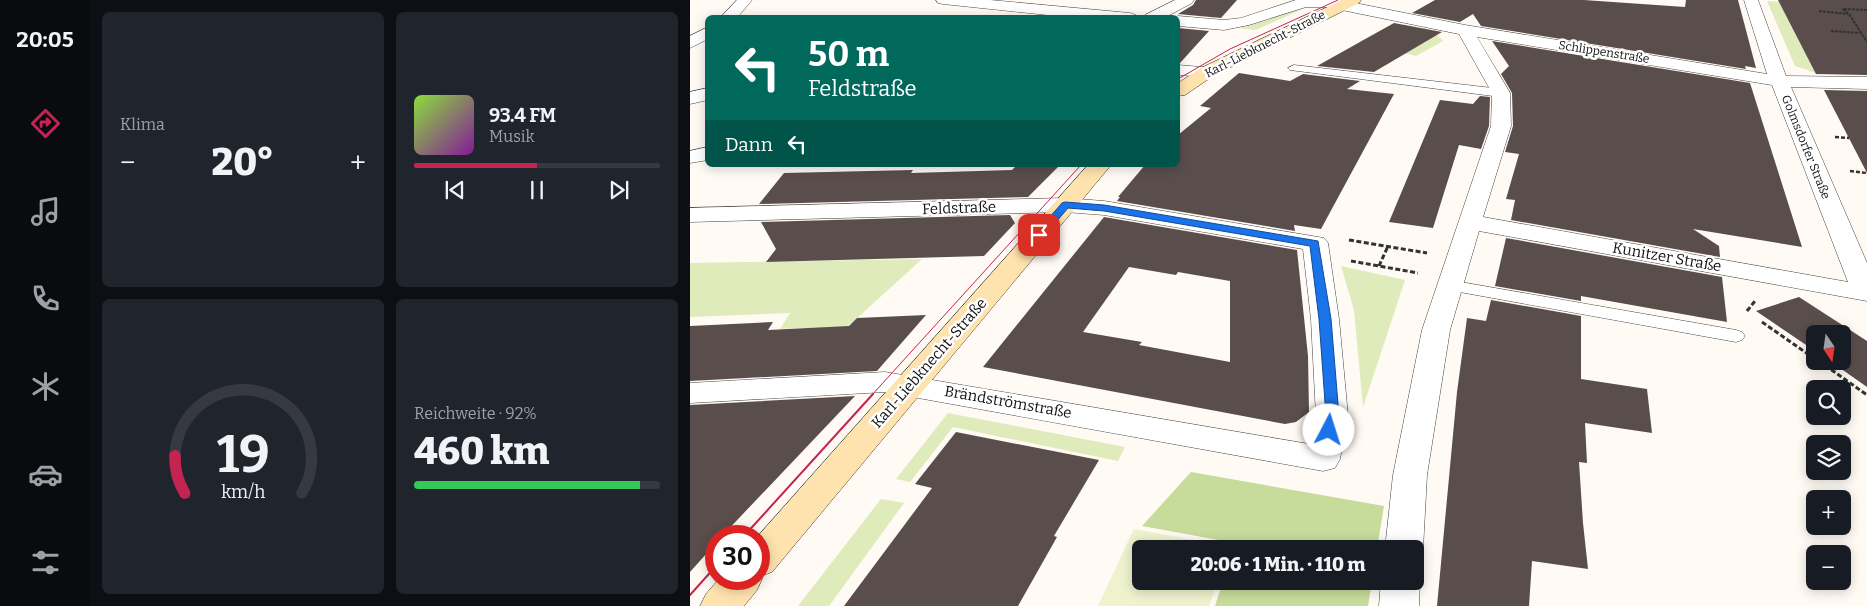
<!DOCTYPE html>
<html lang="de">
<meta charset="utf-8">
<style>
:root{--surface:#171b24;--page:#20242c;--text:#f1f3f6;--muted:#9ea1a6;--line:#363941;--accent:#c42451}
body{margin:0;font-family:Bitter,serif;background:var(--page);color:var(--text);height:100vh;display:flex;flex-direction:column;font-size:19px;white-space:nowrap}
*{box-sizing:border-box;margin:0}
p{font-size:16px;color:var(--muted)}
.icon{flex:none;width:28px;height:28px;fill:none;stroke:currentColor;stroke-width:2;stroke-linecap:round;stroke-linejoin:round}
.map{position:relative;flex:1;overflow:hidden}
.sheet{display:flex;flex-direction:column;gap:12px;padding:12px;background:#0d0f14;width:600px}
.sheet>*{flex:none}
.guide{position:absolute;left:15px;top:15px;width:475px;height:152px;border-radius:8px;box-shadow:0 2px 12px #0003;background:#00695c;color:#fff;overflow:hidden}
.needle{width:32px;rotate:167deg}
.buttons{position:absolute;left:1116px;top:325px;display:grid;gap:10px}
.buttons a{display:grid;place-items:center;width:45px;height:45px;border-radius:8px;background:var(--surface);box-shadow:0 2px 12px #0003;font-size:25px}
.speed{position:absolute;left:15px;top:525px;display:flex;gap:10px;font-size:25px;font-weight:700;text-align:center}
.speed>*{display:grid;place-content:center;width:65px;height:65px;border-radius:50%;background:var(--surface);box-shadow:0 2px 12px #0003;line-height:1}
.speed .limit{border:8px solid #d22;background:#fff;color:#111}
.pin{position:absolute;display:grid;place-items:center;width:42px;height:42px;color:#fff;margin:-21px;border-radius:10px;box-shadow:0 2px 8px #0006}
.me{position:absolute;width:55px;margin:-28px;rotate:5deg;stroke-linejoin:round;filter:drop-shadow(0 0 4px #0008)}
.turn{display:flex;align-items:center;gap:18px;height:105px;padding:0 20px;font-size:22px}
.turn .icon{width:65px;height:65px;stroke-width:2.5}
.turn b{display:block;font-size:35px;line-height:42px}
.then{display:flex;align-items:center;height:48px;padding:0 20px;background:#0003;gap:10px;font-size:19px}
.big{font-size:38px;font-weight:800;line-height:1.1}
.sheet .card{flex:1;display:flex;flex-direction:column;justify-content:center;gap:8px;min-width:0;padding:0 18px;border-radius:8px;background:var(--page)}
.sheet .dial{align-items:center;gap:0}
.dial svg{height:130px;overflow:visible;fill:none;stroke:var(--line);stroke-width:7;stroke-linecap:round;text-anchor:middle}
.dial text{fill:var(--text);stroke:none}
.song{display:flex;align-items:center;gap:15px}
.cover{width:60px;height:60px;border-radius:8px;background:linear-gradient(135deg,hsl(90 70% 55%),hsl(290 70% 35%))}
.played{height:5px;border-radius:2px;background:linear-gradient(90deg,var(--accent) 50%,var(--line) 50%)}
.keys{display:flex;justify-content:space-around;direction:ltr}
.heat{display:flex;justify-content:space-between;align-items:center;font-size:28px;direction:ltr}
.charge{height:8px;border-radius:4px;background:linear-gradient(90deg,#34c759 92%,var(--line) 0)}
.sheet .tiles{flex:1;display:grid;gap:12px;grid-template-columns:repeat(2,1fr)}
.trip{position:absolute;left:442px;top:540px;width:292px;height:50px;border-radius:8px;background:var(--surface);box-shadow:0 2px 12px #0003;font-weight:800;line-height:50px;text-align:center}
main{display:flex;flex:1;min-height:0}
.dock{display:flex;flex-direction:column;width:90px;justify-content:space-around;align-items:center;background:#090b0e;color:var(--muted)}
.dock .icon{width:35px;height:35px}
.dock .current{color:var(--accent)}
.dock b{font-size:22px;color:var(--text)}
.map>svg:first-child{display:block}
</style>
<main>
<nav class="dock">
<b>20:05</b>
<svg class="icon current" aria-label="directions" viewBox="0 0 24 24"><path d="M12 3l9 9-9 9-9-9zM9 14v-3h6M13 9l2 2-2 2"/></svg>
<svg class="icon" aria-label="music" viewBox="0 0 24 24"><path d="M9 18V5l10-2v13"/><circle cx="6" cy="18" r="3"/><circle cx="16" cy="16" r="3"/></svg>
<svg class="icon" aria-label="phone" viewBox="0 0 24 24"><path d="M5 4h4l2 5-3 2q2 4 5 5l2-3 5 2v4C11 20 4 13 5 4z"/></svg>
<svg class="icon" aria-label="climate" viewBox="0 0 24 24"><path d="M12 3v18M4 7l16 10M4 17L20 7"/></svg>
<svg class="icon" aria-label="car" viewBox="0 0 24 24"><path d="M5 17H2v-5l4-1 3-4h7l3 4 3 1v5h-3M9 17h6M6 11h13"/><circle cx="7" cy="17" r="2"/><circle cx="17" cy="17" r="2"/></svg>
<svg class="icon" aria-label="filters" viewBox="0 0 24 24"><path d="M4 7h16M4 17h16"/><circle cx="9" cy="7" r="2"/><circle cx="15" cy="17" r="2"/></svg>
</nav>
<section class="sheet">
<div class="tiles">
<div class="card"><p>Klima</p>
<div class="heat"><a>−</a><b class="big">20°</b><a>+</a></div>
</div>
<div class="card">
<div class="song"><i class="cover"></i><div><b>93.4 FM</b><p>Musik</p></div></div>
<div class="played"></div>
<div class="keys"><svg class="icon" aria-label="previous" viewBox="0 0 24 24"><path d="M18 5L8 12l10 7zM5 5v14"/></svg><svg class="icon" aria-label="pause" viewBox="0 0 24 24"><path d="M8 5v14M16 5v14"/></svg><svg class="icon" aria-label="next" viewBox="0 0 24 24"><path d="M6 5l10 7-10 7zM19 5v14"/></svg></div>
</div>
<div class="card dial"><svg viewBox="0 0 100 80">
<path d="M14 69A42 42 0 1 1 86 69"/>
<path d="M14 69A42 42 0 0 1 8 46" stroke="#c42451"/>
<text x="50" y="56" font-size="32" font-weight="700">19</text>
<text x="50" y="72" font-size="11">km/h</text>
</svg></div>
<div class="card"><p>Reichweite · 92%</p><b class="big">460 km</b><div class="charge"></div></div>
</div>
</section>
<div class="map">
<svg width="1177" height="606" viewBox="0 0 1177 606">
<rect width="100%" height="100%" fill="#fffaf3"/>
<g fill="#dfebbb">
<polygon points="1077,1 1092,2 1122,63 1135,74 1129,74 1105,66"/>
<polygon points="621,5 566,30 549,28"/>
<polygon points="714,28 746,34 753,41 726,56 669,42 688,32"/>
<polygon points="232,259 143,340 111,328 90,329 100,313 0,317 0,263"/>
<polygon points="651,266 715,280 673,407 664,310"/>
<polygon points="258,413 435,447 428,461 263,427 220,482 206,479"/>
<polygon points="191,499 214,503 139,606 108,606"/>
</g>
<g fill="#c7dc9a">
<polygon points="501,472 694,506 687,549 544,549 545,543 452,526"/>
<polygon points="533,581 682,581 678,606 525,606"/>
</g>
<polygon fill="#eef2cd" points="444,529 540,547 451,549 451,581 528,581 519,606 408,606"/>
<g fill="#594e4c" fill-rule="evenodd">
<polygon points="506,0 547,0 531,18 488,14 503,5"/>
<polygon points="745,0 894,0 995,7 996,0 1048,0 1066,68 1055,66 1056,69 791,26 783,14 770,22 722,13"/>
<polygon points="1088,0 1177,0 1177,75 1126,74"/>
<polygon points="704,23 752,32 684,72 627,66"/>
<polygon points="488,28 519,31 490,63 488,63"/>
<polygon points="802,41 1060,83 1112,247 1003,229 1029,246 1030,257 821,220 825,200 816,199 829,154 815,152 823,126 822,93 811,74 819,66"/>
<polygon points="549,73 600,81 613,74 670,81 657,89 704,94 631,229 604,225 605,231 427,201 430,197 428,197 455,165 488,165 488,135 521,108 510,106"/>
<polygon points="1134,90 1177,91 1177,173"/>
<polygon points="790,96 800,97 799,126 791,149 769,145 743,228 699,222 750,100 783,104"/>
<polygon points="327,165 370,165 338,197 69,204 94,173 223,170 221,173 322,170"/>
<polygon points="320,215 325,223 294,256 76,262 86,249 71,222"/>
<path d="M414,217l193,33 11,106 1,56 -13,10 -11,2 -302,-57zM439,267l47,8 2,-3 52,9v81l-91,-17 3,-3 -59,-10z"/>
<polygon points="816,238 1032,277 1037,322 891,296 891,301 805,286"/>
<polygon points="1109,297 1177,341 1177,387 1140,361 1152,361 1152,334 1125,334 1125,351 1066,311"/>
<polygon points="801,300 891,316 891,379 957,389 962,433 895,423 897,463 889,462 893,523 898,569 842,561 839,606 747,606 767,392 777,318 796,321"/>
<polygon points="236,315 187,371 0,381 0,326 83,322 78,330 159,326 167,318"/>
<polygon points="165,396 32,536 26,536 26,543 0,572 0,405"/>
<polygon points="266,432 409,460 364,536 367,537 328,606 154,606 242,488 225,484"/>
</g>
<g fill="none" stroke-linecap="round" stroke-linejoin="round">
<defs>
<g id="lane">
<polygon points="604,65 811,89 817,93 811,97 600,70 598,68"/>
<polygon points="759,280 1046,330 1052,332 1055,336 1052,340 1046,342 753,289 750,285 753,281"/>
</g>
<g id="street">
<polygon points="47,0 62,0 47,18 30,18"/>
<polygon points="246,0 300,0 440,13 446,15 448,18 386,18 253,4 248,3"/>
<polygon points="485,0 504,0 502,3 474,18 453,18 455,15"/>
<path d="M606,0h44l125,25 302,49 -23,-74h14l28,76 81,1v12l-76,-2 76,176v38l-388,-70 -29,99 -23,145 -4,74 -7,11v-11h-31l8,-74 29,-145 69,-204 1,-33 -33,-59 -132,-27h-21l-57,18 -25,5 -46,-4v-8h-5l5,-2 46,4 17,-2zM787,37l295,48 76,197 -365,-65 28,-91 -1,-33z"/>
<polygon points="18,27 18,39 0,48 0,36"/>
<polygon points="488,65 523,68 526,72 523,76 517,77 488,75"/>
<polygon points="18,88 18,100 0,104 0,92"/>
<polygon points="18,147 18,160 0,163 0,151"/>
<polygon points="375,198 414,201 634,238 638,243 649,319 658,416 650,459 645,468 633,471 195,392 0,403 0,383 195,372 619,444 626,416 621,319 613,249 414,215 375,212 0,222 0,208"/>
<polygon points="726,572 730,581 729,606 689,606 691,581 726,581"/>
</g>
<g id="secondary">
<polygon points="652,0 671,0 669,3 523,76 495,95 488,96 488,83 511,68"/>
<polygon points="398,165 421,165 82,572 71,576 72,579 67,590 54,606 10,606 16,594 29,579 69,579 68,536"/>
</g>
</defs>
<use href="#lane" stroke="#434343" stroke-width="1"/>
<use href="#street" stroke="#434343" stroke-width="1"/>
<use href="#secondary" stroke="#323232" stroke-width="1"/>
<g stroke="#323232" stroke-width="2" stroke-dasharray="3 1" stroke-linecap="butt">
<polyline points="1177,10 1153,9 1159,14 1177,42"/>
<polyline points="1129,11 1158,14"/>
<polyline points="1141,31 1170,33"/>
</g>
<g stroke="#323232" stroke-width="2.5" stroke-dasharray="4 2" stroke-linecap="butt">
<polyline points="1145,137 1159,138"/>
<polyline points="1160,171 1177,173"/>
</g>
<g stroke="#323232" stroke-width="3" stroke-dasharray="5 2.5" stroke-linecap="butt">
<polyline points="659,240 737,253"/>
<polyline points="661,261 728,273"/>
<polyline points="689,266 698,246"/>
<polyline points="1057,311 1065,301"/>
<polyline points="1072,322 1125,359"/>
<polyline points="1129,361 1177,395"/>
</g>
<use href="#lane" fill="#fff" fill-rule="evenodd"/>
<use href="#street" fill="#fff" fill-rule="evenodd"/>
<use href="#secondary" fill="#ffe3ae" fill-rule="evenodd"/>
<g stroke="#c42451" stroke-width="1">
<polyline points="488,79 540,49 648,0"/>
<polyline points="181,396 391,165"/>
</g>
<g stroke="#c42451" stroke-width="2">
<polyline points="54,536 183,394"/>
<polyline points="0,595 26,566"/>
</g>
</g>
<polygon fill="#1a73e8" stroke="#114b97" points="375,202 414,205 628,241 641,319 649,416 644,434 634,434 632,430 636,416 629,319 620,246 414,211 378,208 353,237 346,237 346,233 372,203"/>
<g text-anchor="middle" stroke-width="5" stroke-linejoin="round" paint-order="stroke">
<g font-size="12" fill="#101010" stroke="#fff">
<text transform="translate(575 44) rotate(-27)" y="4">Karl-Liebknecht-Straße</text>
<text transform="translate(914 52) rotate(9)" y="4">Schlippenstraße</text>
<text transform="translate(1116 147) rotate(68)" y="4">Golmsdorfer Straße</text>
</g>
<g font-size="15" fill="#101010" stroke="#fff">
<text transform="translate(269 208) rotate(-2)" y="5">Feldstraße</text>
<text transform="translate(977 257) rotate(10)" y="5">Kunitzer Straße</text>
<text transform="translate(239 363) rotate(-49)" y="5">Karl-Liebknecht-Straße</text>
<text transform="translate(318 402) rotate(10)" y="5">Brändströmstraße</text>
</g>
</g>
</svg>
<div class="buttons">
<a><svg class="needle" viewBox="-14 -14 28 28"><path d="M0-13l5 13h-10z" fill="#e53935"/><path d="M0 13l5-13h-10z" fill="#9ea1a6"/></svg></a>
<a><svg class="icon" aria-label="search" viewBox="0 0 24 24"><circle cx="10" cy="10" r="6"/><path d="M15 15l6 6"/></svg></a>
<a><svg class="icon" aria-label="layers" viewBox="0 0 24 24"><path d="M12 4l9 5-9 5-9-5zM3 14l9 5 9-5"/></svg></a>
<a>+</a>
<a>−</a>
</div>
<div class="speed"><div class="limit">30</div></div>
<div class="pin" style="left:349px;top:235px;background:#d93025"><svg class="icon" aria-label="arrive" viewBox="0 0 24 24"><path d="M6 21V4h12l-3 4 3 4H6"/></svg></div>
<svg class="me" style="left:639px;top:430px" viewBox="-20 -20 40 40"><circle r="19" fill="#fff"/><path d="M0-13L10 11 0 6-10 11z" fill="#1a73e8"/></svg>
<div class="trip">20:06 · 1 Min. · 110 m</div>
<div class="guide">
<div class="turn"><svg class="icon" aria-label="left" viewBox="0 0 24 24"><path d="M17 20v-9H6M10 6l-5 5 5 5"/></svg><div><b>50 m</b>Feldstraße</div></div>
<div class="then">Dann<svg class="icon" aria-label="left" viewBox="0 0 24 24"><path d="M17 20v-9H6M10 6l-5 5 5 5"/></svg></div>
</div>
</div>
</main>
